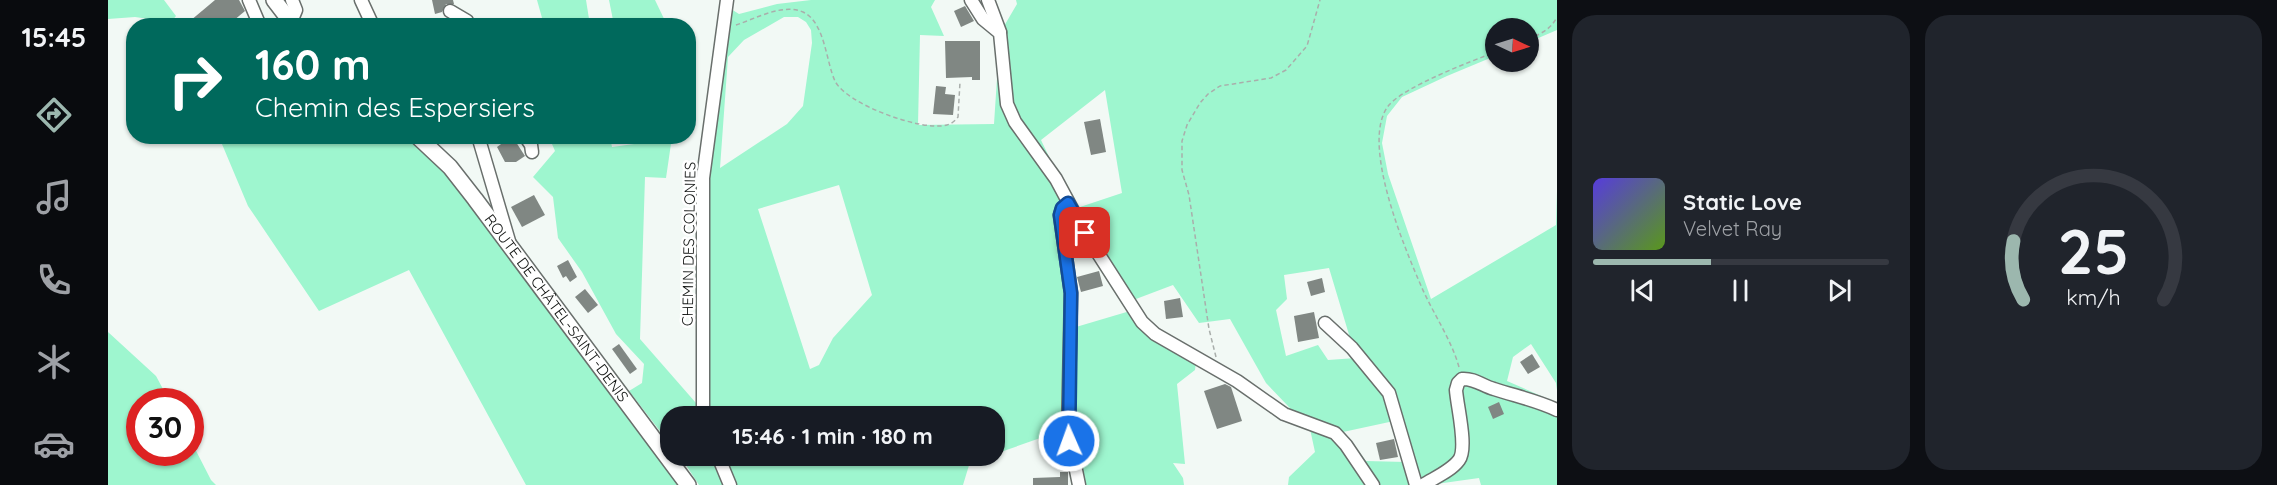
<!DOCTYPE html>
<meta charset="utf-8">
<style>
:root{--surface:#171b24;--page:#20242c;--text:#f1f3f6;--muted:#9ea1a6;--line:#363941;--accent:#9cb7ae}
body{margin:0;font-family:Quicksand,sans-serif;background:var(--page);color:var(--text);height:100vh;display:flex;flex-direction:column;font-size:22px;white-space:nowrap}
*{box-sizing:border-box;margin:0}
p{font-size:20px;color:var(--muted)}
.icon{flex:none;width:33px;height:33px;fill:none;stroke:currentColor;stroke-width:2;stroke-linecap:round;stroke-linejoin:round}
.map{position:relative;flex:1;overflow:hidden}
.panel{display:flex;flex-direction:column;gap:15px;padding:15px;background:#0d0f14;width:720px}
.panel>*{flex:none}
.guide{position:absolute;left:18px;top:18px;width:570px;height:126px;border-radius:24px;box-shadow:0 2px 4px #0004;background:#00695c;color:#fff;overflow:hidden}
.needle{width:39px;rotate:94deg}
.tools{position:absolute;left:1377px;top:18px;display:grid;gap:12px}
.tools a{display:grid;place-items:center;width:54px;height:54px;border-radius:50%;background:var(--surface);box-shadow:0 2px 4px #0004;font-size:30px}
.speed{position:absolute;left:18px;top:388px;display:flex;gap:12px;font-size:30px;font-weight:700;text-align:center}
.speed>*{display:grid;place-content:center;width:78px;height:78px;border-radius:50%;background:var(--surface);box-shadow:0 2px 4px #0004;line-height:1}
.speed .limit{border:9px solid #d22;background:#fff;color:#111}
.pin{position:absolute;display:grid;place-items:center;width:51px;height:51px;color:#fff;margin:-26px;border-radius:12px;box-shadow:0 3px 9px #0006}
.me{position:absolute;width:66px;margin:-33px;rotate:358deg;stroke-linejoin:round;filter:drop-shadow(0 0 4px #0008)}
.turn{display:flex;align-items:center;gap:21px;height:126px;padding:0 30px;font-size:27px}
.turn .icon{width:78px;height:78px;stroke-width:2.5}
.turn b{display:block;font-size:42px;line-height:51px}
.panel .card{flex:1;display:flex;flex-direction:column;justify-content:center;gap:9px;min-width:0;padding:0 21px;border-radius:24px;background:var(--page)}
.panel .dial{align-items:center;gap:0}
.dial svg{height:156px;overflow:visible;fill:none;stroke:var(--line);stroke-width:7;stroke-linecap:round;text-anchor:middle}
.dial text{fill:var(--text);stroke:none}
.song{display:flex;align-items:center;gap:18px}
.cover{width:72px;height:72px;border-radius:9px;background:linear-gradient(135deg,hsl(250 70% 55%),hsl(90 70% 35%))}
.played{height:6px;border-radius:3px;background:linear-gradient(90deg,var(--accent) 40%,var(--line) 40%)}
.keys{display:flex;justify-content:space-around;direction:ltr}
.panel .tiles{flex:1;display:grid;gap:15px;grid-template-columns:repeat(2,1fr)}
.trip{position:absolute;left:552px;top:406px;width:345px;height:60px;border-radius:24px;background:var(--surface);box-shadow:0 2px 4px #0004;font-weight:700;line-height:60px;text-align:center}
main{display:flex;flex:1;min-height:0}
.tab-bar{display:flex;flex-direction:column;width:108px;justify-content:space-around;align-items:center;background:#090b0e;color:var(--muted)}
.tab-bar .icon{width:42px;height:42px}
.tab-bar .on{color:var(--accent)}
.tab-bar b{font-size:27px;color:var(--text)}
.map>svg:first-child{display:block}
</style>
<main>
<nav class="tab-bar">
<b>15:45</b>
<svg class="icon on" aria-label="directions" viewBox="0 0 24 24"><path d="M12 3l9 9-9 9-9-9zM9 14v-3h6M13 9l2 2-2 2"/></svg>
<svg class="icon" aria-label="music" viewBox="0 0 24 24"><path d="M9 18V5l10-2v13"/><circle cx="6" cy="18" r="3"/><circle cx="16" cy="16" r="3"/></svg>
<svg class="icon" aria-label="phone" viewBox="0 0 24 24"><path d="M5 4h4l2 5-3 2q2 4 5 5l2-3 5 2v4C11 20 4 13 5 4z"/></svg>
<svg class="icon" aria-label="climate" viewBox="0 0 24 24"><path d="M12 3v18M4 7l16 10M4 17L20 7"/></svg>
<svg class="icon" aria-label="car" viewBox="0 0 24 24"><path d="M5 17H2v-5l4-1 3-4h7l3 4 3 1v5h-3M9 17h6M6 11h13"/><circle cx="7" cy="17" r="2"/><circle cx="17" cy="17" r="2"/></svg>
</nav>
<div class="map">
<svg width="1449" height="485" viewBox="0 0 1449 485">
<rect width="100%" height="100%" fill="#f2f9f5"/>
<g fill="#9ef6cf" fill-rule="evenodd">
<polygon points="0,0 56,0 68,16 63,22 65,26 62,22 27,17 0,19"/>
<polygon points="429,0 478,0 482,25 436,25"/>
<polygon points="501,0 547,0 559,25 506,25"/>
<path d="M703,0h124l-4,7 13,29 -24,-1 -2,90 76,-1 6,-91 17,-29 -1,-4h541v30l-28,12 -1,-14h-32l-1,28 -48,20 -45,21 -15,19 -5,27 6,31 43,125 125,-74 1,-34v199l-1,-7 -25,-39 -18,13 -6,24 50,22v82h-76l-2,-7 -50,7h-141l1,-8 26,-25 -5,-23 -44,-46 -36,-64 -31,4 -26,-38 -45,17 -55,-93 -9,2 12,116 54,-16 66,51 -1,8 -18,14 8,80 -12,-1 10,15 1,7h-103l-15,-56 -71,25 -1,-37h-324v27l-41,-53 13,-8 2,-19 -28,-30 -34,-62 -24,-34 -5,-41 -20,-20 22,-26 -6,-14h61l2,10 22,-3v-7h38l-6,41 -21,-1 -5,162 56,64 3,-230 32,-164 8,5 38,-10zM676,17h14l8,5 5,8 1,13 -9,63 -16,18 -67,44 8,-111 16,-17zM997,90l17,103 -48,16 -33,-69zM731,185l33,110 -39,43 -14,27 -9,4 -52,-160zM1221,268l27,90 -28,2 -10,-15 -32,11 -10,-46 11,-11 -3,-24zM1286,421l12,41 -40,-1 -23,-29z"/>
<polygon points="111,137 297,137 338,174 431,292 520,419 570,485 418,485 301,270 211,311 140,206"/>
<polygon points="0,332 48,376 62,402 32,402 32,453 82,453 83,441 103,480 108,485 0,485"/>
<polygon points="572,456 880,456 862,462 855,485 591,485"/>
</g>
<g fill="#808783">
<polygon points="107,0 131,0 137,11 119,26 86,26 82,21"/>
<polygon points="324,0 345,0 346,4 338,4 334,12 327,14"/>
<polygon points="857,6 866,21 853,27 846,11"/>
<polygon points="837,41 872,41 872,80 864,80 864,77 838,78"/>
<polygon points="828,86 838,87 837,94 847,95 845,115 825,114"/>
<polygon points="992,119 998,152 983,155 976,122"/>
<polygon points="404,136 417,156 408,162 397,162 389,147"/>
<polygon points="426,195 437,215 414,227 403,207"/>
<polygon points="460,260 469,277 462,282 458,276 455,278 449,266"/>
<polygon points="991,271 995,286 973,292 969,277"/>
<polygon points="1214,278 1217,292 1203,296 1199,282"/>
<polygon points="477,289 490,305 480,313 467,297"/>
<polygon points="1072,298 1075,317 1058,319 1056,301"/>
<polygon points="1206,312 1211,338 1190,342 1186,316"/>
<polygon points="511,344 529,369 522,374 504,349"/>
<polygon points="1424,354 1432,367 1420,374 1412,362"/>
<polygon points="1117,384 1123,387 1134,421 1109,429 1096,391"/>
<polygon points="1391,402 1396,414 1385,419 1380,407"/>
<polygon points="1286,439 1290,457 1272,460 1268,443"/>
<polygon points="952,472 960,472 960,485 925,485 925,478 952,477"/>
</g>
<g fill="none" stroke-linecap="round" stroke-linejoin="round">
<defs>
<g id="minor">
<polyline points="141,0 152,26"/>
<polyline points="253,0 265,26"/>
<polyline points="863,0 875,19 892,33 899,104 907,122 948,179 977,233 1034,322 1047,334 1129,381 1176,414 1227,433 1238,445 1265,485"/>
<polyline points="880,0 892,32"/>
<polyline points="342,11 359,21 361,26"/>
<polyline points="183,22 188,10 184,0"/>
<polyline points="370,136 401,241"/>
<polyline points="417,136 423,145 424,152"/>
<polyline points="960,203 954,209 952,215 963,293 960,431 971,485"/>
<polyline points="1217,323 1244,348 1281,393 1308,485"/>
<polyline points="595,417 595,178 619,0"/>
<polyline points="610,456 622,485"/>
<path d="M1315,485c11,-7 28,-14 36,-25 9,-12 -2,-54 -3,-70l2,-7 4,-4c12,-1 21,7 32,10 21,7 42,11 63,21"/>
</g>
<g id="major">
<polyline points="166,0 186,26"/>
<path id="s1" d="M309,136l33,31 25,32 213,286"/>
</g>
</defs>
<use href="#minor" stroke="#696f6c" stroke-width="15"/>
<use href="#major" stroke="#696f6c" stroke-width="18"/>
<g stroke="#a9aeab" stroke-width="1.5" stroke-dasharray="4.5 3" stroke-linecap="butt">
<path d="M628,25c19,-6 46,-22 67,-13 22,10 23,50 32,69 11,23 87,51 112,44 4,-1 8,-4 11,-8l2,-35"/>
<path d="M1420,39c13,-5 23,-10 29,-22"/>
<polyline points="1108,357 1101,329 1081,195 1074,170 1074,141 1079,125 1092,103 1100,94 1112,86 1163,78 1178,70 1199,46 1212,0"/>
<path d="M1351,367c-8,-28 -25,-52 -37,-79 -17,-39 -63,-147 -33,-183 15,-18 82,-44 107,-53"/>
</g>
<use href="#minor" stroke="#fff" stroke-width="12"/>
<use href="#major" stroke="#fff" stroke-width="15"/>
</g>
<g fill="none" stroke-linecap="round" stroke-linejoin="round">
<defs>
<polyline id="route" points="961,441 963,293 952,215 954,208 960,203 977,233"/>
</defs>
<use href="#route" stroke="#114b97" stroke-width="15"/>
<use href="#route" stroke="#1a73e8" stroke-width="10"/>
</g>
<g text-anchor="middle" stroke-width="5" stroke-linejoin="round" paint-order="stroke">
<g font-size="15" fill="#101311" stroke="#fff">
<text transform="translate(581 244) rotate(-89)" y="5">CHEMIN DES COLONIES</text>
<text dy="5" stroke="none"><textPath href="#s1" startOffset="222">ROUTE DE CHÂTEL-SAINT-DENIS</textPath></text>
</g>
</g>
</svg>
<div class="tools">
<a><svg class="needle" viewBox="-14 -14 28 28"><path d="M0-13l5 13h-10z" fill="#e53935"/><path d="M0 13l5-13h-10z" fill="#9ea1a6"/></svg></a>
</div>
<div class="speed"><div class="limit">30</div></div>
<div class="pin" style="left:977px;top:233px;background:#d93025"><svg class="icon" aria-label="arrive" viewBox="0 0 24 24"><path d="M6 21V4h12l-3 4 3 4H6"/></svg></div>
<svg class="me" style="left:961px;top:441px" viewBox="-20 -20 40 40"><circle r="17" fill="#1a73e8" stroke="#fff" stroke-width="3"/><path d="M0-11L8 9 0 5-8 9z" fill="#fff"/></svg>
<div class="trip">15:46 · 1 min · 180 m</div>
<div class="guide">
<div class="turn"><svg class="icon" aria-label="right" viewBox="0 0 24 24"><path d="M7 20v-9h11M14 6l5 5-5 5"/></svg><div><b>160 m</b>Chemin des Espersiers</div></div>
</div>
</div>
<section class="panel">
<div class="tiles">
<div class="card">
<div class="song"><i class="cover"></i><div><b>Static Love</b><p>Velvet Ray</p></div></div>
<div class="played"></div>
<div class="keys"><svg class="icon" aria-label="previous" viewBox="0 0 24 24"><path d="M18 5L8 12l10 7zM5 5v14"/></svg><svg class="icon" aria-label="pause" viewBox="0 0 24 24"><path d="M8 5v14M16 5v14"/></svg><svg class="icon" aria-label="next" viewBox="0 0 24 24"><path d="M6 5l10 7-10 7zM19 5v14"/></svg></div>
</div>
<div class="card dial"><svg viewBox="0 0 100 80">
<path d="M14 69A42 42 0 1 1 86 69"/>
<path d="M14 69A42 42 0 0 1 9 39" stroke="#9cb7ae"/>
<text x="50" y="56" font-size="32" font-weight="700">25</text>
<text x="50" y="72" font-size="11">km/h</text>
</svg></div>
</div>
</section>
</main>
